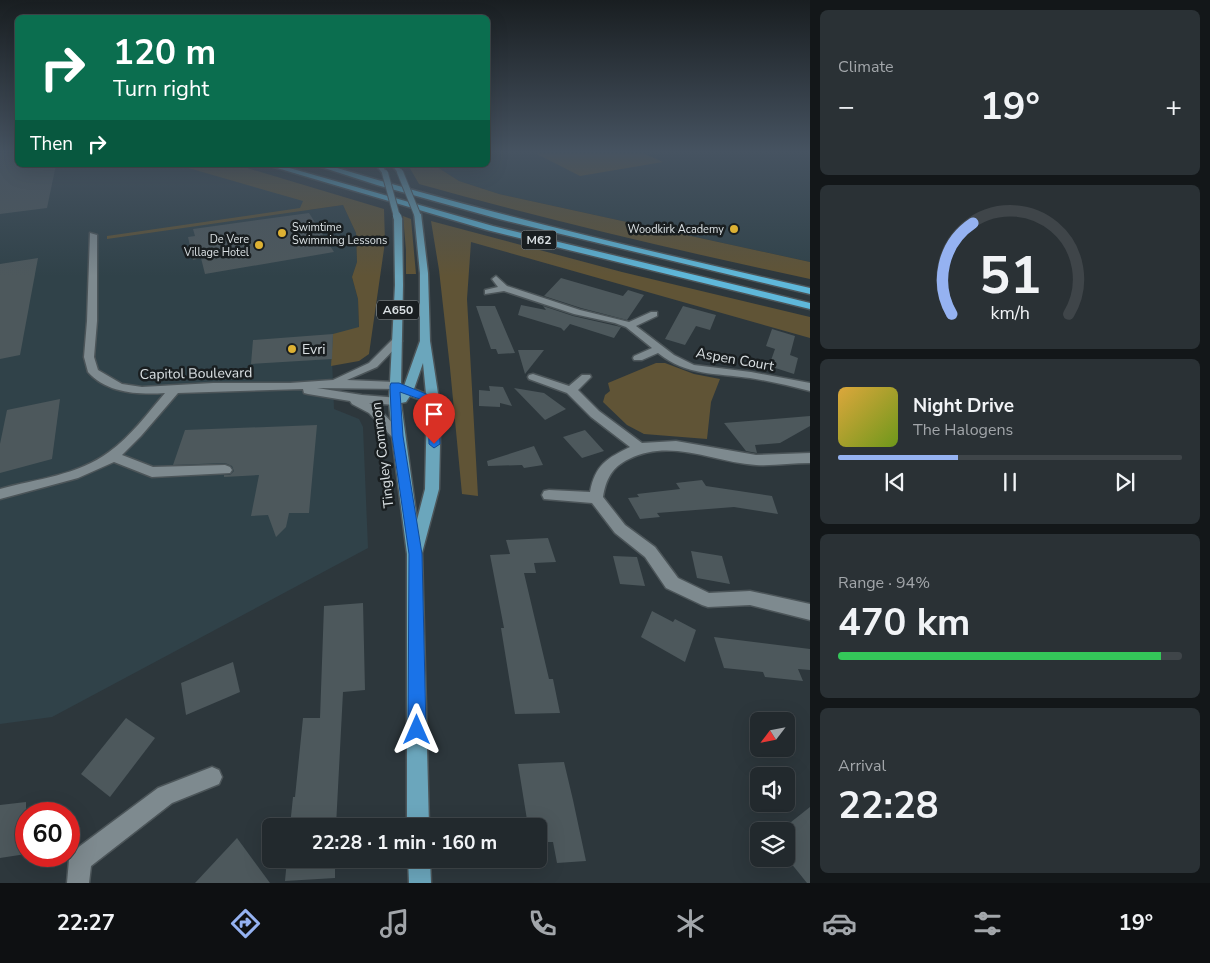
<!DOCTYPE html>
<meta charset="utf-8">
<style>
:root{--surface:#22292d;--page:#2a3135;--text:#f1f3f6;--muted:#a2a6aa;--line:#3f4549;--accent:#95b2f1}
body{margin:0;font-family:"Nunito Sans",sans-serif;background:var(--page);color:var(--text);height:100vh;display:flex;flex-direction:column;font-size:19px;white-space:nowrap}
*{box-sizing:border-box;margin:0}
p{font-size:16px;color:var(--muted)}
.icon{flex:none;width:28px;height:28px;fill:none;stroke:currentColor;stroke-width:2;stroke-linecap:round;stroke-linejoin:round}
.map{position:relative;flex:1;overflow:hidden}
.details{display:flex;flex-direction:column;gap:10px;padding:10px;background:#131719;width:400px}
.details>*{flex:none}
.hud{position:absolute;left:15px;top:15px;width:475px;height:152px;border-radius:8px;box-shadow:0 5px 20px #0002,0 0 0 1px var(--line);background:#0b6e4f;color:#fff;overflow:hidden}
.needle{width:32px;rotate:238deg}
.tools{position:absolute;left:750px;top:712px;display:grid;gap:10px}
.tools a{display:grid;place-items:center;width:45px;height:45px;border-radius:8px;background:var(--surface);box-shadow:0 5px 20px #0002,0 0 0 1px var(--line);font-size:25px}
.speed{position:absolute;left:15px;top:802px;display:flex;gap:10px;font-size:25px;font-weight:700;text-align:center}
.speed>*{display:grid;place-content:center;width:65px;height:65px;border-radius:50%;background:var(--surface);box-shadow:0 5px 20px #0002,0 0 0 1px var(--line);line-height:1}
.speed .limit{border:8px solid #d22;background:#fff;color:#111}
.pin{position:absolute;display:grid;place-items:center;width:42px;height:42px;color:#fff;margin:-51px -21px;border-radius:50% 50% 50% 0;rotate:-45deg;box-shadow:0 0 5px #0007}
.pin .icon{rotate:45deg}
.me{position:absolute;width:55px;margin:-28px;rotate:0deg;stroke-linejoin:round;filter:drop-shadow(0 0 4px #0008)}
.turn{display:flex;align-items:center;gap:18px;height:105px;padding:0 15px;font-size:22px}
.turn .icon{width:65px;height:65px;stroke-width:2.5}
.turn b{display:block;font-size:35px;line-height:42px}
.then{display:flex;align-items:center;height:48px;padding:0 15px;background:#0003;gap:10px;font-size:19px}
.big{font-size:38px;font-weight:700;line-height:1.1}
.details .card{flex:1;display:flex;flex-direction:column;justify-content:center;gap:8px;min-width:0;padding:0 18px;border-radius:8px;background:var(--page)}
.details .dial{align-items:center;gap:0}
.dial svg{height:130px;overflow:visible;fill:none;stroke:var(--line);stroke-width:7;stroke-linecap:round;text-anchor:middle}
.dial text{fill:var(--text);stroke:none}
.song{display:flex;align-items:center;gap:15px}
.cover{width:60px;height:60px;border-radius:8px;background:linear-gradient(135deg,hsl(40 70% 55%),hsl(80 70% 35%))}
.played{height:5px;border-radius:2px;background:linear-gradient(90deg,var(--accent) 35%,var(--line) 35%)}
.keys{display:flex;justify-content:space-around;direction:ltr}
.heat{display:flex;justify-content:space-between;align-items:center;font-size:28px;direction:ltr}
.charge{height:8px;border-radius:4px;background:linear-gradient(90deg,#34c759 94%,var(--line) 0)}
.trip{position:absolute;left:262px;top:818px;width:285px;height:50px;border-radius:8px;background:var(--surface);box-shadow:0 5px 20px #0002,0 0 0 1px var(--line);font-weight:700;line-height:50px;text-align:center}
.menu{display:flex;height:80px;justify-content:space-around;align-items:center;background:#0e1012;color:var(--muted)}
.menu .icon{width:35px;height:35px}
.menu .current{color:var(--accent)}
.menu b{font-size:22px;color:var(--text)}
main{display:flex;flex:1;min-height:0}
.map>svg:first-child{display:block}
</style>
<main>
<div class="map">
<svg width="810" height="883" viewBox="0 0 810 883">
<rect width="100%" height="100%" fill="#2d373c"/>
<g fill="#304249">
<polygon points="0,153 17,153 18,165 182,165 304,200 310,210 343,205 356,233 357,262 352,277 358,299 359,328 332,359 334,409 359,419 363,427 368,548 52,717 0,724"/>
<polygon points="488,153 810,153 810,262 499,194 459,181 434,165 488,165"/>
</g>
<g fill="#605436">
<polygon points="535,153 643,153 663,162 580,176"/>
<polygon points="178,165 237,165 384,209 385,242 369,354 359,361 331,366 333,334 359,327 358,299 352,277 357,262 356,233 343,205 107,239 107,236 300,208 303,201"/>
<path d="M408,165h26l25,16 40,13 311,68v17c-131,-28 -262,-59 -391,-95z"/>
<polygon points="403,216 411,219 416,274 406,274 406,250"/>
<polygon points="431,221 622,272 810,317 810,338 471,242 467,299 478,496 462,494 450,368 439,270"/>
<polygon points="656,363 665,363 694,374 720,379 711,402 707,439 644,434 627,425 603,402 605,395 610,391 608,383"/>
</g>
<g fill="#4d585c">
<polygon points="0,153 18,153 18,165 56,165 47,208 0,214"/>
<polygon points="309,213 334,252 205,274 201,258 193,260 188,237 195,236 193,229"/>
<polygon points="38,258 20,355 0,359 0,264"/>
<polygon points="561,278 623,296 628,290 644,295 627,320 581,308 544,296"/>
<polygon points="521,305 546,310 543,306 573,316 621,327 614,338 570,324 564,331 561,328 518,315"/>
<polygon points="476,306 495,306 515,353 498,354 496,349 491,349"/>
<polygon points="683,306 716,315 710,330 696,326 685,345 665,339"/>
<polygon points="772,329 795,336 790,355 798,358 794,374 769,366 775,349 766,346"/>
<polygon points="333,334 332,359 251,364 253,340"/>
<polygon points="518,350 544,350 525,374"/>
<polygon points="489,386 503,387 512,406 500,403 500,407 479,406 479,390 490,391"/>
<polygon points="514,388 544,393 566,409 545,420"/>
<polygon points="60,399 52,459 0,473 0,444 7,410"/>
<polygon points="810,416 810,426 780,443 755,445 757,453 746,451 724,423"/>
<polygon points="317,425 309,513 289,513 286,527 276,537 268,515 251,516 259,475 224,477 224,475 230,475 234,471 232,466 225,463 173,465 185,430"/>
<polygon points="585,430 604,451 582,458 563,437"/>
<polygon points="534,446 543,465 524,468 522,465 488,466 487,461"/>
<polygon points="702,480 706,486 772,496 778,514 734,507 657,513 660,517 640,519 628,498 639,497 637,494 680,489 676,483"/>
<polygon points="548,538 556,562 534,563 536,573 524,573 549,679 553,679 560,713 515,714 501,628 504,628 490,555 510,554 506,540"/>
<polygon points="691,551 722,556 730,584 697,578"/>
<polygon points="613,556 637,557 645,586 620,584"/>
<polygon points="363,603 365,690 343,692 336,826 290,826 293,797 295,797 303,718 320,718 324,606"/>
<polygon points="652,611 673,622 675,619 696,630 685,662 641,637"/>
<polygon points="714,637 810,649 810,670 798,669 803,681 765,677 763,672 724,668"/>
<polygon points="233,662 240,692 186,715 181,683"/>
<polygon points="126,718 155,738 110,797 81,774"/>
<polygon points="564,762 573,800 586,861 557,863 553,842 539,842 539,826 528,826 518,764"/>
<polygon points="26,802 26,854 0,858 0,805"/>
<polygon points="810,807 810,883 807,883 786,857 786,826"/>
<polygon points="237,838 270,883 195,883"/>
<polygon points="287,859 335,859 335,878 285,881"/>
</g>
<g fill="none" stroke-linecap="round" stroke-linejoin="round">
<defs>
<g id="street">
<path d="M90,233l7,2v86l-3,36 4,13 24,14 20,3 71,-4h77l43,-3 36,-17 24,-24 4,-1 5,3 -25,26 -30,13 48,2 6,4 -2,3 -82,-1 45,7 37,3 2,3 -6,4 -26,-2 8,4 25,26 2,3 -2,3h-8l-25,-26 -17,-9 -2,-3 -42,-7 -4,-1 -1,-4 -125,4 -37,43 -19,19 31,12 72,-2 5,2 2,3 -2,3 -78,4 -38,-15 -36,16 -78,21v-10c36,-10 79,-14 109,-37 22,-16 38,-38 56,-59 -26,2 -59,0 -77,-21l-4,-15 3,-36z"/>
<path d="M496,276l11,10 73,24 49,12 22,-10h6v4l-21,10 38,29 20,10 57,7 59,11v8c-20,-5 -40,-10 -60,-13 -35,-5 -63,-2 -92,-25l-16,7h-8l-1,-2 1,-2 18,-8 -26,-21 -11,-4 -41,-9 -70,-23 -19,3v-4l13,-3 -6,-8z"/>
<path d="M533,374l36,12 13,-11h8l1,2 -13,13 21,21 43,32 34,-2 80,14 54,-2v10c-18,0 -36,3 -54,2 -43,-3 -85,-27 -127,-6 -17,8 -23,20 -26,38l22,28 30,22 23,31 31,15 41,-2 60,13v16l-60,-15 -42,2 -6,-2 -36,-17 -21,-31 -30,-24 -23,-30 -48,-4 -2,-4 2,-4 5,-1 41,2c5,-27 17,-34 40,-45l-39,-30 -24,-24 -38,-14 -1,-2 1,-2z"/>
<polygon points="212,767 219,770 222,777 219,784 172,803 91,866 89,883 67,883 69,860 72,852 158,788"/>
</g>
<g id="primary">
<polygon points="376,165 382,165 387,174 383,174"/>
<polygon points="392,165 398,165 402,173 398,173"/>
<path d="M414,212l7,2 7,59 2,68 9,59 1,44 -1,45 -17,64 7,273h-22v-272l-15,-118 -3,-35 6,-116 -1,-66 4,-2 4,2 1,66 -2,100 3,1 16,-45v-68zM423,363l3,31 -12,-5zM410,396l17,6 -2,87 -8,31 -16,-117 5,-1z"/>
<polygon points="408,859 430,859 431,883 409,883"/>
</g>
<g id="highway">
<polygon points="267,165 279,165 493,226 810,303 810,309 487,230"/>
<path d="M315,165h12c159,48 321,86 483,123v6l-311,-75 -122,-34z"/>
</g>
</defs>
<use href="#street" stroke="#4c5559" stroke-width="3"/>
<use href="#primary" stroke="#4c5559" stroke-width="3"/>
<use href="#highway" stroke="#4c5559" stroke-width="3"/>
<use href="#street" fill="#7e8a8f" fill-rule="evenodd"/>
<use href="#primary" fill="#6ba6bc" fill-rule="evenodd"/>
<use href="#highway" fill="#5fb8da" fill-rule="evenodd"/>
<defs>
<g id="primary-bridge-far1">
<polyline points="400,172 417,214"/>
<polyline points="385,173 397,217"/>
</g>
<polyline id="primary-bridge" points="397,216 398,219"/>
</defs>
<use href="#primary-bridge-far1" stroke="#4c5559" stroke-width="8" stroke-linecap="butt"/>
<use href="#primary-bridge" stroke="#4c5559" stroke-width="10" stroke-linecap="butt"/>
<use href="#primary-bridge-far1" stroke="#6ba6bc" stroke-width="6"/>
<use href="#primary-bridge" stroke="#6ba6bc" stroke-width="8"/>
</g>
<linearGradient id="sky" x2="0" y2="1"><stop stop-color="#191e21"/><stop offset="0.55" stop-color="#465361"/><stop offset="1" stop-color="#465361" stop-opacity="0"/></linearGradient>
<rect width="810" height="276" fill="url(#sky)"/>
<polygon fill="#1a73e8" stroke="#114b97" points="391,383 399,383 436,398 438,400 440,444 434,448 429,444 428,402 400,392 403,436 422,554 426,730 423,736 417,739 411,736 408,730 409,554 392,436 390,386"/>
<g fill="#ddb133" stroke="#191e20" stroke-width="2">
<circle cx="734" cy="229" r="5"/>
<circle cx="282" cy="233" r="5"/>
<circle cx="259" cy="245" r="5"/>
<circle cx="292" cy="349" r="5"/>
</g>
<g text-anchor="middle" stroke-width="5" stroke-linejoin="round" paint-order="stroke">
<g font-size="11" fill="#dae0e3" stroke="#191e20" text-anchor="end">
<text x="292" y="231" text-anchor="start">Swimtime<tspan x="292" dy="13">Swimming Lessons</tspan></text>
<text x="724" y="233">Woodkirk Academy</text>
<text x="249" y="243">De Vere<tspan x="249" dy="13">Village Hotel</tspan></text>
</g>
<g fill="#191e20" stroke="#a0a6a8" stroke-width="1">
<rect x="521.5" y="230.5" width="35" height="19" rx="4"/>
<rect x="377" y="300.5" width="42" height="19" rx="4"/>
</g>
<g font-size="12" font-weight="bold" fill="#dae0e3">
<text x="539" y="244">M62</text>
<text x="398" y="314">A650</text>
</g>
<g font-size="14" fill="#dae0e3" stroke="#191e20" text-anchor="start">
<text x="302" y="354">Evri</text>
</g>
<g font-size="14" fill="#dae0e3" stroke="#191e20">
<text transform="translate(735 359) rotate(10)" y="5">Aspen Court</text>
<text transform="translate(196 373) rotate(-1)" y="5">Capitol Boulevard</text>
<text transform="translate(382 455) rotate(-97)" y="5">Tingley Common</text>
</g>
</g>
</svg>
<div class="tools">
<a><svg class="needle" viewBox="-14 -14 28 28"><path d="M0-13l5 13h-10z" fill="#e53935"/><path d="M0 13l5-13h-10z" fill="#a2a6aa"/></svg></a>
<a><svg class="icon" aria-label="sound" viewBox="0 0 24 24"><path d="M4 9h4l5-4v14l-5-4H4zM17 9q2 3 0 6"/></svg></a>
<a><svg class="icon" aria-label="layers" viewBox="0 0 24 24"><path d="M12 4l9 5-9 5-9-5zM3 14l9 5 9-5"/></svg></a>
</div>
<div class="speed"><div class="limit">60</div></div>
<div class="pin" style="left:434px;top:444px;background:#d93025"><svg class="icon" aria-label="arrive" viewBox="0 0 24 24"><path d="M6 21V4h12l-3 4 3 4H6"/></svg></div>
<svg class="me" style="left:417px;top:730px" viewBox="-20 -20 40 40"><path d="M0-17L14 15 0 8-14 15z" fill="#1a73e8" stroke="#fff" stroke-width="4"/></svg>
<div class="trip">22:28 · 1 min · 160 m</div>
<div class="hud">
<div class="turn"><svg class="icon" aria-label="right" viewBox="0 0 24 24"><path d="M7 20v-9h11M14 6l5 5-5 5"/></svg><div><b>120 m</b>Turn right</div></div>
<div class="then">Then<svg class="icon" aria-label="right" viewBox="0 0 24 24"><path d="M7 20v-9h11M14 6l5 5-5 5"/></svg></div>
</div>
</div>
<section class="details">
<div class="card"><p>Climate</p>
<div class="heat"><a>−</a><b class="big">19°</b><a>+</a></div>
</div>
<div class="card dial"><svg viewBox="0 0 100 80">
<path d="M14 69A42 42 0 1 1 86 69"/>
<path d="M14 69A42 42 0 0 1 27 13" stroke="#95b2f1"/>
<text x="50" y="56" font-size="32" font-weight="700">51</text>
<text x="50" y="72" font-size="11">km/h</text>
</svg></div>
<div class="card">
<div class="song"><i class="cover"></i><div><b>Night Drive</b><p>The Halogens</p></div></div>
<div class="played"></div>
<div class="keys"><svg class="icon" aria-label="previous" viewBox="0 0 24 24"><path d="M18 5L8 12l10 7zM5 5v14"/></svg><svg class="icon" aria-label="pause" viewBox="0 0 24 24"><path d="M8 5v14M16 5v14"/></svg><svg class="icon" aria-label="next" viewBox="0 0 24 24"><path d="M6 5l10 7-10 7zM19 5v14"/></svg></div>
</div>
<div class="card"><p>Range · 94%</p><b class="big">470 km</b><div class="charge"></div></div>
<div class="card"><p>Arrival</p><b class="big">22:28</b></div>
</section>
</main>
<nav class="menu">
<b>22:27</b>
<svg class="icon current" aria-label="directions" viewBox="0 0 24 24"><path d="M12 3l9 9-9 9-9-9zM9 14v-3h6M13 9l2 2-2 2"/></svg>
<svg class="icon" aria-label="music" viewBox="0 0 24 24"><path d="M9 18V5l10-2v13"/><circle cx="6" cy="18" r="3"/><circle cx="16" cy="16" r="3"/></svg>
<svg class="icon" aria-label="phone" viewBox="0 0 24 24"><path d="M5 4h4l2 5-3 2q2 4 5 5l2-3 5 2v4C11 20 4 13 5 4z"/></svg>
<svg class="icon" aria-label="climate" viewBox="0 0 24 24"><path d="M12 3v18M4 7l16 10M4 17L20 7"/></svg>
<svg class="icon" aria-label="car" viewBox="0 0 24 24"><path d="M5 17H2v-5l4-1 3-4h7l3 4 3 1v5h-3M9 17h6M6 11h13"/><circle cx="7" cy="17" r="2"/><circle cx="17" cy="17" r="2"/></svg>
<svg class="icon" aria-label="filters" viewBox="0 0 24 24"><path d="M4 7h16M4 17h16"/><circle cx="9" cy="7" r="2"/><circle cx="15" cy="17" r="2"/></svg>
<b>19°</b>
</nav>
